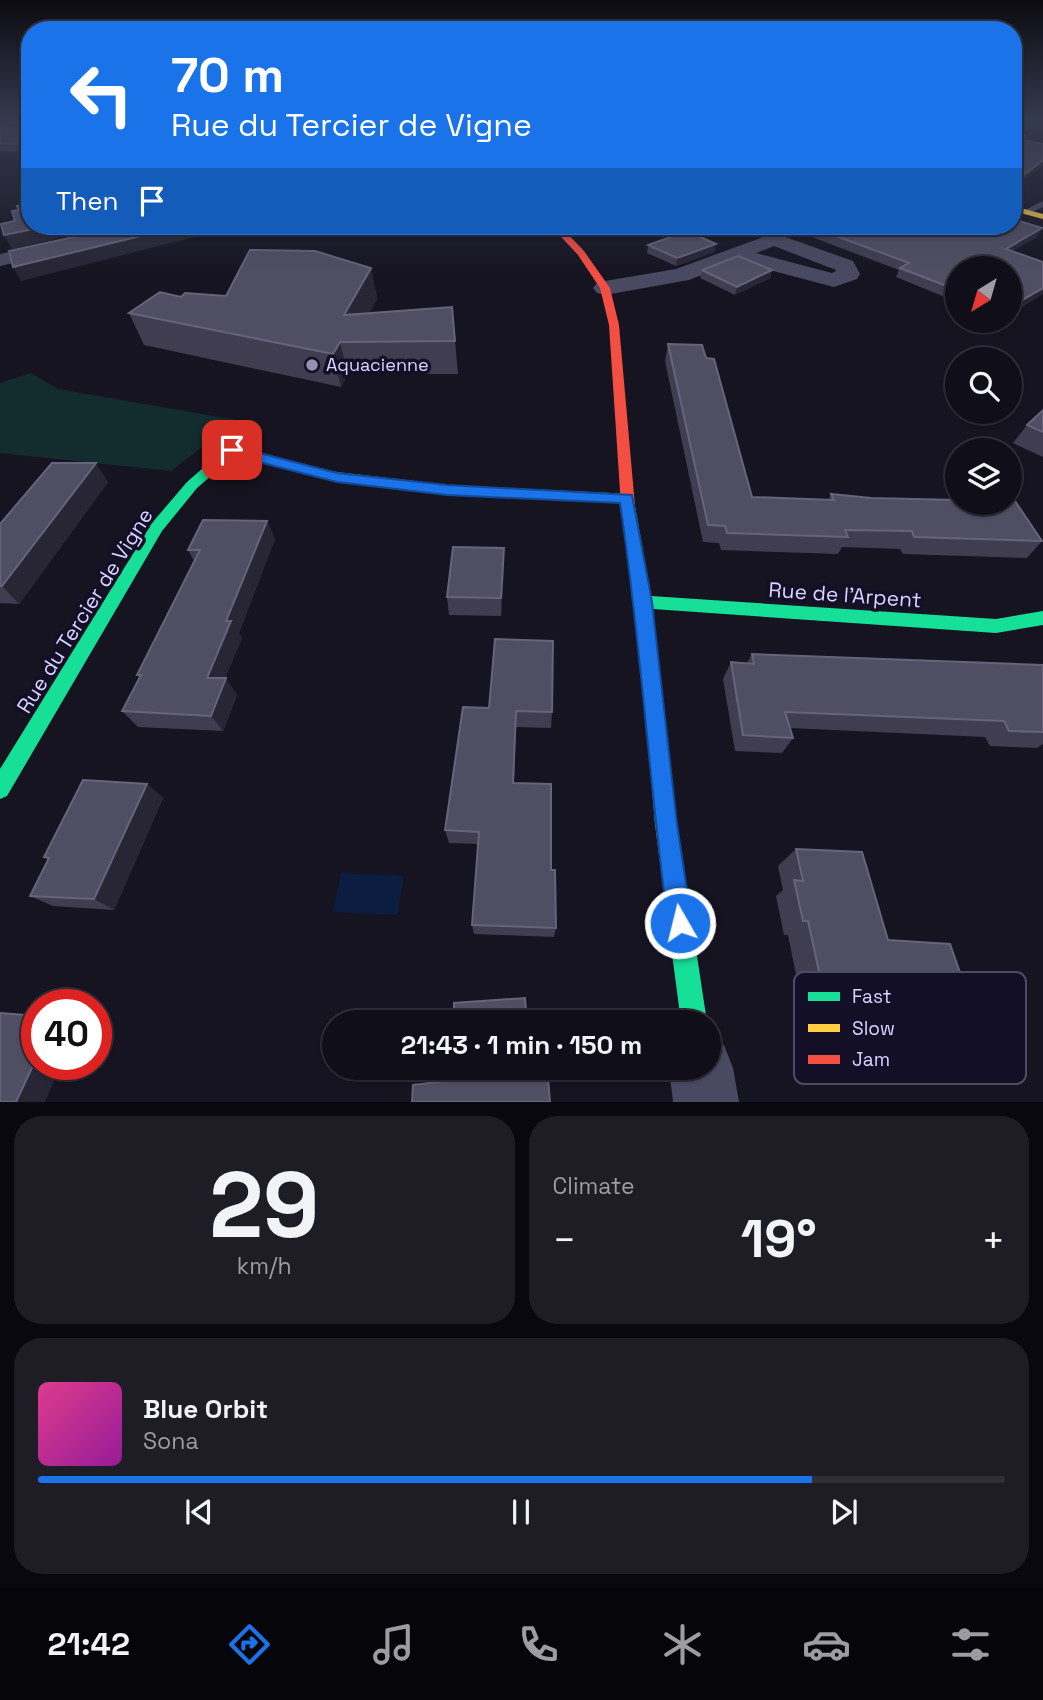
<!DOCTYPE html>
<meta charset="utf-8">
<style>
:root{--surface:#100f19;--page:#1e1d26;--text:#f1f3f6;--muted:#9c9ca2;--line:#302f38;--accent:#1a73e8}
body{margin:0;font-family:"Space Grotesk",sans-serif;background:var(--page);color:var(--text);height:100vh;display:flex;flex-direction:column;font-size:26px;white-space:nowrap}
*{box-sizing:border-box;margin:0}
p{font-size:23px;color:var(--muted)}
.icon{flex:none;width:38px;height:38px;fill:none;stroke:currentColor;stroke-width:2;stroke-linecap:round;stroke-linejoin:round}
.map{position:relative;height:1102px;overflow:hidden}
.side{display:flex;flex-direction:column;gap:14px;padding:14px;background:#09080e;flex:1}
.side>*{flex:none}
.hud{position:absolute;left:21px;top:21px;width:1001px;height:214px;border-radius:28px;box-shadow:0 2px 5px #0004,0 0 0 2px var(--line);background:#1a73e8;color:#fff;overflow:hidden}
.needle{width:46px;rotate:217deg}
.buttons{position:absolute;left:945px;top:256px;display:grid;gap:14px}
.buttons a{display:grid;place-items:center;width:77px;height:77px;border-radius:50%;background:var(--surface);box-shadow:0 2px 5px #0004,0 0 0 2px var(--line);font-size:35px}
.speed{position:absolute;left:21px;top:989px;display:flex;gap:14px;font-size:35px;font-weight:700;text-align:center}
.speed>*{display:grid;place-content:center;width:91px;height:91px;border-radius:50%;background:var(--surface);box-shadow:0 2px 5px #0004,0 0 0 2px var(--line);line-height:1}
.speed .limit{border:10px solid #d22;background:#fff;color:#111}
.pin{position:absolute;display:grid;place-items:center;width:60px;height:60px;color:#fff;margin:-30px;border-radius:14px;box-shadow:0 4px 10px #0006}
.me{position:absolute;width:77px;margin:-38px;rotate:352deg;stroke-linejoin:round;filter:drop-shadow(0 0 5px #0008)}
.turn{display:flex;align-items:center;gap:24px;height:147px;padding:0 35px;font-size:32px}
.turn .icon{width:91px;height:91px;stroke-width:2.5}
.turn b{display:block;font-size:49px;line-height:60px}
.then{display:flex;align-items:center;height:66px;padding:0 35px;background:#0003;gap:14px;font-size:26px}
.big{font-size:52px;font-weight:700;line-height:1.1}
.side .card{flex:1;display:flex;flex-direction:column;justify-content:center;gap:10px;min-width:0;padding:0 24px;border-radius:28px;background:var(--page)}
.side .dial{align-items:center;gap:0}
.dial b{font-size:91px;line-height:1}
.song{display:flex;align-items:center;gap:21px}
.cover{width:84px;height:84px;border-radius:10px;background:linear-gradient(135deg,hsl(330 70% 55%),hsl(300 70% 35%))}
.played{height:7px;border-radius:4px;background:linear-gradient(90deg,var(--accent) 80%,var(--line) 80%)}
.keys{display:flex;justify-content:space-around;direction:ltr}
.heat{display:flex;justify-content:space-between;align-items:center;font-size:38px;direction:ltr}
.side .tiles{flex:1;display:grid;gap:14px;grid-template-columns:1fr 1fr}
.card:last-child{grid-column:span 2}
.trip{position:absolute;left:322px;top:1010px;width:399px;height:70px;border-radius:35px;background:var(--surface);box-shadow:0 2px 5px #0004,0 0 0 2px var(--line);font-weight:700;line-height:70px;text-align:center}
.dock{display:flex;height:112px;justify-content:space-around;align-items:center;background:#06060a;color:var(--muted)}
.dock .icon{width:49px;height:49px}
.dock .selected{color:var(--accent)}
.dock b{font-size:32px;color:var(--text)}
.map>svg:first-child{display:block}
</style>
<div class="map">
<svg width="1043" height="1102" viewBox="0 0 1043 1102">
<rect width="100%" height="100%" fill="#161421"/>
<polygon fill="#132c2d" points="31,373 58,389 237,420 171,471 0,453 0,383"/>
<polygon fill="#0b1e41" points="341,873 404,876 397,915 333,912"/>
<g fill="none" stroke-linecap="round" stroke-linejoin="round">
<g fill="#4a4962" fill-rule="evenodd">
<polygon points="1024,133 1027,137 1013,143 1013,138"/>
<polygon points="1043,201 1043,207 1026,215 1021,212"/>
</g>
<g fill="#4a4962" fill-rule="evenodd">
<polygon points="0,119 10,119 9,126 30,130 30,139 0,133"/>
<polygon points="125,226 161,226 158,230 0,266 0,254"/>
<path d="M774,233l79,28 7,13 -3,5 -23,8 -98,-26 -47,19 -84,15 -8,-2 -4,-5 4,-5 8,-2 71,-12zM774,246l62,24v1l-4,2 -76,-20z"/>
<polygon points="709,1039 724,1045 733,1068 739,1102 673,1102 669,1068 709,1068"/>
</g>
<polygon fill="#16e098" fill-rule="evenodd" points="231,447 337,472 447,485 632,494 634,498 631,502 635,506 651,596 996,619 1043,611 1043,625 996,633 653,609 677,824 707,1022 681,1022 655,824 636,602 621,506 623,503 447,495 337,482 234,456 197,488 162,531 7,796 0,799 0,769 152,523 187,482 226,448"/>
<polygon fill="#ffcf43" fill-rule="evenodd" points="1013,206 1043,214 1043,219 1013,211"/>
<polygon fill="#f24e42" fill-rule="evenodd" points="551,226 560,226 584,251 610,288 619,325 635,506 628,511 621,506 609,325 600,288 578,255"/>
</g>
<g fill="#403d50">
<polygon points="9,119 30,119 30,152 0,151 0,129 28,134 28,128 12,124"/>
<polygon points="783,226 1013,226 1037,237 1012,251 1043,262 1043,294 1010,314 1010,268 957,268 957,302 896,277 899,270"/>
<polygon points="716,244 714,252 676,266 647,253 648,245"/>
<polygon points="371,268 377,299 369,313 452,307 458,374 348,374 341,387 144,345 129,313 181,297 226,296"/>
<polygon points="702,270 772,270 770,278 735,295 700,278"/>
<polygon points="668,344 752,497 828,500 831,494 1042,541 1027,558 903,554 900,549 842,547 838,554 721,550 719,543 703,542 665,361"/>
<polygon points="1043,410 1043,457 1013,443 1027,425"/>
<polygon points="108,482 19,604 0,603 0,524"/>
<polygon points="267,521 275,539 239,633 242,638 225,678 237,695 223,731 138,727 122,711 140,678 137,675 194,561 188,550"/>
<polygon points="504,548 504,566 501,616 449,615 447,597"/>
<polygon points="752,654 1043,665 1043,744 1037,748 990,746 985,737 790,728 793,738 782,753 735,751 723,679 731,662 747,663"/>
<polygon points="463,707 552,712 551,728 516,727 514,783 551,870 556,928 554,937 474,934 472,925 478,844 449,843 445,830"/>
<polygon points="147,784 163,798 114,910 53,906 30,896 48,860 44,857"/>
<polygon points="796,849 888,940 981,1033 946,1040 807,1029 788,935 784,935 776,896 783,890 778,866"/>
</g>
<g fill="#282635">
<polygon points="1043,160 1043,165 1013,188 1013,183"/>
<polygon points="48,226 114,226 12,249 4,235"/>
<polygon points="182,226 238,226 21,281 13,267"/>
<polygon points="1042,228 1037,237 1000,258 1006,249"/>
<polygon points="716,244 714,252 676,266 677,258"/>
<polygon points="371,268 377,299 354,342 344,315"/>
<polygon points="772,270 770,278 735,295 737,287"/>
<polygon points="1043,288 1043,294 1010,314 1010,307"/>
<polygon points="340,342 348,374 341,387 333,354"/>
<polygon points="96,463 108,482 19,604 2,586"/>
<polygon points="267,521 275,539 239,633 242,638 219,694 207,678 226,621"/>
<polygon points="504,548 504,566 501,616 501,598"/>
<polygon points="226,678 237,695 223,731 211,716"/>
<polygon points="516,711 516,727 513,797 513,783"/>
<polygon points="147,784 163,798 114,910 94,899"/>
<polygon points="37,1057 37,1064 61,1064 45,1102 16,1102"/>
</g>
<g fill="#504e63" stroke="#66637b" stroke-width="2">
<polygon points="17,119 30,119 30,145 0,143 0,129 28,134 29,121"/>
<polygon points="1014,138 1043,144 1043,160 1013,183 1013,139"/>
<polygon points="30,203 30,226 48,226 4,235 1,224 15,221 12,211 19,210 17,206"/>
<polygon points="1013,219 1042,228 1006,249 1043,262 1043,288 1010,307 1010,268 957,268 957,290 900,268 909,263 809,226 1013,226"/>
<polygon points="125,226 182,226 13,267 9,251"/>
<polygon points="687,231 716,244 677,258 648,245"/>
<polygon points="250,250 315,251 371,268 344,315 452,307 455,341 340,342 333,354 129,313 160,292 181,297 185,293 226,296"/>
<polygon points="738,256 772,270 737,287 702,270"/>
<polygon points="668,344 702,345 706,358 714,359 752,497 834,500 831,494 871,498 957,500 957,502 1010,502 1010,501 1015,501 1042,541 914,537 912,531 845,530 848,537 727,533 725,526 708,525"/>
<polygon points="1043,410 1043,432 1027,425"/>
<polygon points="52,463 96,463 2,586 0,586 0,524"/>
<polygon points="203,520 267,521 226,621 231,621 207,678 226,678 211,716 122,711 141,675 137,675 200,550 188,550"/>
<polygon points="453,547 504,548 501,598 447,597"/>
<polygon points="495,639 553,641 552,712 516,711 513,783 551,784 551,870 555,870 556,928 472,925 479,832 445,830 463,707 489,708"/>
<polygon points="752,654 1043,665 1043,732 1009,731 1004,721 785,712 793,738 743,735 731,662 754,664"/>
<polygon points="83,780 147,784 94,899 30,896 49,858 44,857"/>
<polygon points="796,849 862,852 888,940 950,944 981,1033 830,1022 808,921 803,921 794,880 803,881"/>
<polygon points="525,998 527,1022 454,1022 454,1003"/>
<polygon points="0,1013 37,1016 37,1057 16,1102 0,1102"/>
<polygon points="455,1068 547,1068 550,1102 412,1102 413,1085 455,1080"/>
</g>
<linearGradient id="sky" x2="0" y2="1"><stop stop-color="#0c0b12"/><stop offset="0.44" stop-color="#363a4e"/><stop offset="1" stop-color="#363a4e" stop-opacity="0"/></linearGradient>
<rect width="1043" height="273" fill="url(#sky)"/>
<path fill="#1a73e8" stroke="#114b97" stroke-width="2" d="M232,446l105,27 110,12 185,10 20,107 25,222 15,99 -3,8 -9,4 -8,-4 -4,-8c-19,-140 -27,-281 -48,-420l-173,-8 -110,-13 -110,-28 -2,-4z"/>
<circle fill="#9591b1" stroke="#130f26" stroke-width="2.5" cx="312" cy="365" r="7"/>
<g text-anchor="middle" stroke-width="7" stroke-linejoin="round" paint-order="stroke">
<g font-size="18" fill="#d9d4ff" stroke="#130f26" text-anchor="start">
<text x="326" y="371">Aquacienne</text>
</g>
<g font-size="21" fill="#d9d4ff" stroke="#130f26">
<text transform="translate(845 595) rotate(4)" y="7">Rue de l'Arpent</text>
<text transform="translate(85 611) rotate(-58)" y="7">Rue du Tercier de Vigne</text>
</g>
</g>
<rect x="794" y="972" width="232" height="112" rx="10" fill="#130f26" stroke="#4e4a67" stroke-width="2"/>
<rect x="808" y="992" width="32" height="9" fill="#16e098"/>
<rect x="808" y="1024" width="32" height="8" fill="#ffcf43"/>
<rect x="808" y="1055" width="32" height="9" fill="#f24e42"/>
<g font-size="19" fill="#d9d4ff">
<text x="852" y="1003">Fast</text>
<text x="852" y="1035">Slow</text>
<text x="852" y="1066">Jam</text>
</g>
</svg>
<div class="buttons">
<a><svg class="needle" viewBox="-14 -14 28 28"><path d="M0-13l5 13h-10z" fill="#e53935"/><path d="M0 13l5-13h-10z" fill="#9c9ca2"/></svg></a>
<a><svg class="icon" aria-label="search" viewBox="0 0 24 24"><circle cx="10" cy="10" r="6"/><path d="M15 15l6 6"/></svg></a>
<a><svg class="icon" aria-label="layers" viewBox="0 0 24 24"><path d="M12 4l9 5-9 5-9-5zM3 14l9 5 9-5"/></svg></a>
</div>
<div class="speed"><div class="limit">40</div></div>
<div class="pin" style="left:232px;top:450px;background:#d93025"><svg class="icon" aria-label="arrive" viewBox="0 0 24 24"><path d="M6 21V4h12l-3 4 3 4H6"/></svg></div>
<svg class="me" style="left:680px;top:923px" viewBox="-20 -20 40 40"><circle r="17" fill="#1a73e8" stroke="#fff" stroke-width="3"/><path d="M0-11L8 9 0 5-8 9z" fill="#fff"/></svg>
<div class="trip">21:43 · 1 min · 150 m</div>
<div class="hud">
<div class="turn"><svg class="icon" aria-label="left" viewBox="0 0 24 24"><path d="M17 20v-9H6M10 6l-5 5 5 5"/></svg><div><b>70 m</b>Rue du Tercier de Vigne</div></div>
<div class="then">Then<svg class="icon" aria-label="arrive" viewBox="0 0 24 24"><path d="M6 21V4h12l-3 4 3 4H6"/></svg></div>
</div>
</div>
<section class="side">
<div class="tiles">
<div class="card dial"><b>29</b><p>km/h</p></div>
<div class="card"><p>Climate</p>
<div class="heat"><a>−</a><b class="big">19°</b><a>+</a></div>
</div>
<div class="card">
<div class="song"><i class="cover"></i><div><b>Blue Orbit</b><p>Sona</p></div></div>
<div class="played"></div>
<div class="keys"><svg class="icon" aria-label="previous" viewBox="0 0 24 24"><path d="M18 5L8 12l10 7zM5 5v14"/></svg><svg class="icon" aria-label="pause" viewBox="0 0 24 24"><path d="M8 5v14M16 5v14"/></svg><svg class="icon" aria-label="next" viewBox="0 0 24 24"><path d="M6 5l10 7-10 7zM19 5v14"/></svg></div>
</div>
</div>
</section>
<nav class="dock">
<b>21:42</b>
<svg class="icon selected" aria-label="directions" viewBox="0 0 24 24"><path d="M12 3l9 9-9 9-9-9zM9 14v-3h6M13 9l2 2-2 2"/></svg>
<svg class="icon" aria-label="music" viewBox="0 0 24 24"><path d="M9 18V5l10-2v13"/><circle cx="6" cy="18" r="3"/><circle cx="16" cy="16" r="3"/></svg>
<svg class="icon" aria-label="phone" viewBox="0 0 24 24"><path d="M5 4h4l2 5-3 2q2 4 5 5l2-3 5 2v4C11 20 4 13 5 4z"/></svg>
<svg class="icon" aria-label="climate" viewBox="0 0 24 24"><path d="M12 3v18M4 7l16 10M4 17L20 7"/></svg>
<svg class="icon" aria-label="car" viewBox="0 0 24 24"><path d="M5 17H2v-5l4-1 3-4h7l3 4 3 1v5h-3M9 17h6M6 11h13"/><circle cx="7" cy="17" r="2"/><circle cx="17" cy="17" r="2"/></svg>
<svg class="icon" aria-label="filters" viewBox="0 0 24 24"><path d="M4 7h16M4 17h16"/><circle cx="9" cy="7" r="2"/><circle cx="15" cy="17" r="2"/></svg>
</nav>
